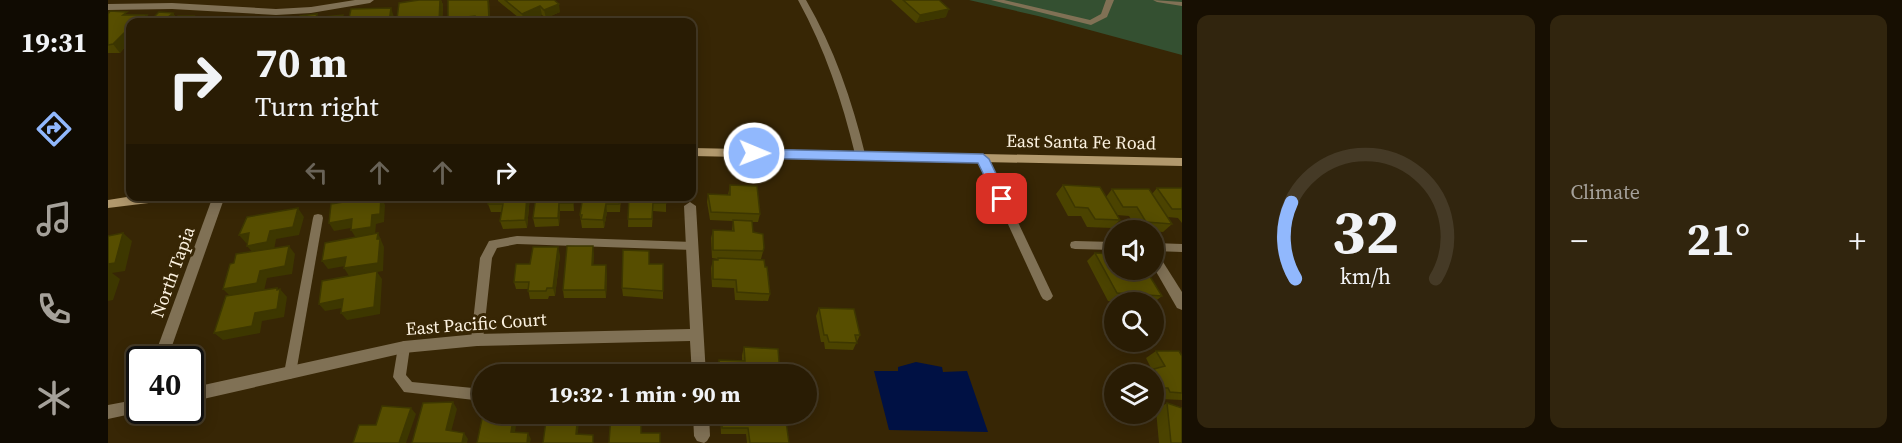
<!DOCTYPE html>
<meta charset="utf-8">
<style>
:root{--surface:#291c04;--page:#31250e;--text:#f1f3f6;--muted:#a5a19a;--line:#453a26;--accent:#91b8fd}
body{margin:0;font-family:"Source Serif 4",serif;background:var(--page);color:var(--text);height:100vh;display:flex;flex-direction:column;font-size:22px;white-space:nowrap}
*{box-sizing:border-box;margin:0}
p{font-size:20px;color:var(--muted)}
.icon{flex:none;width:33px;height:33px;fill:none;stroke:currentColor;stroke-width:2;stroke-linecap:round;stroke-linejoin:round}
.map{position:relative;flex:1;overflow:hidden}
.sheet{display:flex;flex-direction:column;gap:15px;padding:15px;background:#170f02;width:720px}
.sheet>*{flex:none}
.guide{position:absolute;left:18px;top:18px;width:570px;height:183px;border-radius:12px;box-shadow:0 3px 15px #0003,0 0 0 2px var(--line);background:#291c04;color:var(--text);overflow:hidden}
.fabs{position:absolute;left:996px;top:220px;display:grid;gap:12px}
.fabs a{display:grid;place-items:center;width:60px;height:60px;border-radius:50%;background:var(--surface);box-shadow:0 3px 15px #0003,0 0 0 2px var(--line);font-size:30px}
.speed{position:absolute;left:18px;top:346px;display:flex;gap:12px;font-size:30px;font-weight:700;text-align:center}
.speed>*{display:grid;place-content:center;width:78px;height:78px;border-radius:50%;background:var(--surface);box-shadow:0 3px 15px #0003,0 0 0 2px var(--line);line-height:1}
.speed .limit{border:3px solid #111;border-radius:9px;background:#fff;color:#111}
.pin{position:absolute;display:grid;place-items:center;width:51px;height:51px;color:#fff;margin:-26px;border-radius:12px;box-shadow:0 3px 9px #0006}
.me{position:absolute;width:66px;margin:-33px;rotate:91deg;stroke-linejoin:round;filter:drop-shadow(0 0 4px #0008)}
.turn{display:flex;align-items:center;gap:21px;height:126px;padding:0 30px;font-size:27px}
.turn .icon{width:78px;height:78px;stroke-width:2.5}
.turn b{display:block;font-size:42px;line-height:51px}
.lanes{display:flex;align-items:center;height:57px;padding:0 30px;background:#0003;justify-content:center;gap:30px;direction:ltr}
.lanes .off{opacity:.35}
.big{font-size:45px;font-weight:700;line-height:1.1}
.sheet .widget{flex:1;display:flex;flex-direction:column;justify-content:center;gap:9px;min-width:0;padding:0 21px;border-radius:12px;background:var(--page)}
.sheet .dial{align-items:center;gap:0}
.dial svg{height:156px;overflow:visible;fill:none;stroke:var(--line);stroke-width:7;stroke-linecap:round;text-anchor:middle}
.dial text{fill:var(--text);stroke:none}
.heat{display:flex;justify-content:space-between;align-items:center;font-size:33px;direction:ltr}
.sheet .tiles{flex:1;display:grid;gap:15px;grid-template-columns:repeat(2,1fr)}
.trip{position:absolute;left:364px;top:364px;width:345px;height:60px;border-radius:30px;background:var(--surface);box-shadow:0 3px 15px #0003,0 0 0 2px var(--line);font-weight:700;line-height:60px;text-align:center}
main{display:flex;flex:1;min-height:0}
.dock{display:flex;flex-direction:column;width:108px;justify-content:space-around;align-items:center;background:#100b02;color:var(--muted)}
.dock .icon{width:42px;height:42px}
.dock .on{color:var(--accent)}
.dock b{font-size:27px;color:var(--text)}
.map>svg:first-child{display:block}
</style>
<main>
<nav class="dock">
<b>19:31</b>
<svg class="icon on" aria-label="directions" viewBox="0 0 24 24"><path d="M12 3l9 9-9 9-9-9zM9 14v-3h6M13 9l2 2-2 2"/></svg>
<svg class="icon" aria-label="music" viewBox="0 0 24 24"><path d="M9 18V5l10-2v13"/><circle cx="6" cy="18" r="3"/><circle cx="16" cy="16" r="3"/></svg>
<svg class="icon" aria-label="phone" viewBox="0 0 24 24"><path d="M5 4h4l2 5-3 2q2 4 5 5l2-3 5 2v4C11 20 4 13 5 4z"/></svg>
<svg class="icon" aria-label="climate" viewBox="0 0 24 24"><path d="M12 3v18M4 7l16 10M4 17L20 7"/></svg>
</nav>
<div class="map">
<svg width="1074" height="443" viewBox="0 0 1074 443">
<rect width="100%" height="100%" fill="#372605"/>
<polygon fill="#345031" points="861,0 1074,0 1074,55 930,16"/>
<polygon fill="#014" points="808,362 834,367 835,372 859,371 880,432 781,430 766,371 790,371 790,367"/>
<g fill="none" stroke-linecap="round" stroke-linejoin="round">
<g fill="#807155" fill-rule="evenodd">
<polygon points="883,0 896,0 982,20 993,14 998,0 1006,0 999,17 983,25"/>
<polygon points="1045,0 1074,2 1074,6 1049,2"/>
<polygon points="875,156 880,159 945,296 943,299 939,301 935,299 933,296 870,159"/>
<polygon points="210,214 214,215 215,218 188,373 186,377 182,379 178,377 176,373 205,218 206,215"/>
<polygon points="409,236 585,242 589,243 590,246 589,249 585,250 409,244 389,248 384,258 375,340 373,344 369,345 365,344 363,340 372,258 381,241"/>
<polygon points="967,241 1006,242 1006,250 967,249 963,248 962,245 963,242"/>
<polygon points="1046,243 1074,244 1074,252 1046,251"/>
<polygon points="296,341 300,343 302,347 298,375 304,382 375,389 375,401 296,392 285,377 290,347 292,343"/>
</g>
<g fill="#807155" fill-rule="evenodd">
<polygon points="247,0 266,0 262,3 203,13 168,15 64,9 0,10 0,4 64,3 168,9 203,7"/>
<path d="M690,0h8c28,48 46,100 59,154l-1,3h-8l-1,-3c-13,-54 -30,-105 -57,-154z"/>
<polygon points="105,196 117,196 59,360 45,360"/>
<polygon points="582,202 588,206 598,375 584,375 582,341 369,346 296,353 82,402 82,388 296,341 369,334 582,329 576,206"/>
<polygon points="1046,253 1050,254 1074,292 1074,310 1069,308 1046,268"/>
<polygon points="32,399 32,411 37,411 0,419 0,405"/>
<polygon points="585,414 601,414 602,436 599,441 596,443 589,441 586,436"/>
</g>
<g fill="#b2996d" fill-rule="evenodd">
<polygon points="584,148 1074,158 1074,166 584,156"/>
<polygon points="25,196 71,196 65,200 0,208 0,200"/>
</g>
</g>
<g fill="#4b4300">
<polygon points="311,0 333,0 335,5 334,22 290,22 289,19"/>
<polygon points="340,0 381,0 382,22 341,22 340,19"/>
<polygon points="390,0 446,0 452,12 438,18 434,15 416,22 390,1"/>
<polygon points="783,0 831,0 838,17 808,23"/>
<polygon points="65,13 68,18 90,22 134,22 22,22 22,41 12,53 0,53 0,14 39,15 43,21"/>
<polygon points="622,185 652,214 650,222 644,222 645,232 656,248 653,259 628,259 657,267 662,294 660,301 627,300 626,288 604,287 603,268 605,260 609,260 610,259 604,258 603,238 605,230 624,231 625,221 602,220 599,202 600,194 620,195"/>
<polygon points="955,185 998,197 1004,189 1044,194 1049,188 1074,188 1074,223 1070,218 1060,217 1064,224 1055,232 1030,230 1021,216 1009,215 1012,220 1004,228 979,227 973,216 960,216 948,194"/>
<polygon points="381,196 422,196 419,228 395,229 392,221 394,212 383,212 380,204"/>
<polygon points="428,196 466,196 466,211 452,211 451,226 427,227 425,218"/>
<polygon points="475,196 513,196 512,212 499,212 496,228 474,228 472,215"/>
<polygon points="521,196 558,196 558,212 545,211 544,227 520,227"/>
<polygon points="987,253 1006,270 1054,296 1045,303 1000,301 979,261"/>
<polygon points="486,254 485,265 499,273 498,298 456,298 455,290"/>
<polygon points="452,255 447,296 441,296 440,299 422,299 420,289 408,289 406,282 422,264"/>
<polygon points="541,264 555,264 555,299 515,296 514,288"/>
<polygon points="711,308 752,335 745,350 717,349 716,342 713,342 708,316"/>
<polygon points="636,347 672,375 610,375 609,367 611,360 634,361 634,355"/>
<polygon points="1048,351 1074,356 1074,400 1051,399 1049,395 1046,394 1046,375 1036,375 1044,370 1038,358"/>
<polygon points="1059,403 1074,443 1051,443 1048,410"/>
<polygon points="612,414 677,414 681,443 639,443 638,434 613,434"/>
</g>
<g fill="#3d3700">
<polygon points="332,0 333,0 335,5 334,22 328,22"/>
<polygon points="380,0 381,0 382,22 381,22 381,19"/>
<polygon points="451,4 452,12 438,18 436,10"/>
<polygon points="432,6 434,15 416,22 414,14"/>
<polygon points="283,8 286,17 285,22 281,22"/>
<polygon points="841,9 838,17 808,23 812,15"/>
<polygon points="65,13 70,21 69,22 54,22"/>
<polygon points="209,14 213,22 208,22 207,20"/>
<polygon points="39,15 44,22 32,22"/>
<polygon points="235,15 238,22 233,22"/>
<polygon points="86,16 90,22 81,22"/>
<polygon points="16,33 22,41 12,53 5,44"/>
<polygon points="273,196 277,205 276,222 268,224 267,235 248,238 243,230 264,215"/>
<polygon points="419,196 422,196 419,228 417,220"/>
<polygon points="465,196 466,196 466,211 465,203"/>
<polygon points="451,203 452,211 451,226 450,218"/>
<polygon points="498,204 499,212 496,228 495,220"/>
<polygon points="190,208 196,217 191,235 168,239 166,250 146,254 139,246 162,231"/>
<polygon points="244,219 248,227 226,231 221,223"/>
<polygon points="15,233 24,241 17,271 4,273 12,279 5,300 0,301 0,264"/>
<polygon points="141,233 148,242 138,243 131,235"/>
<polygon points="270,233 276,247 275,271 269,272 274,279 272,314 239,320 233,313 241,276 236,268 269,239"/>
<polygon points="181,246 187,254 184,274 159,278 156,291 123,297 115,289 152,271"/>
<polygon points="485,246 486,254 485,273 484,265"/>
<polygon points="450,247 452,255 447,296 445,288"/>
<polygon points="238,257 243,265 220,269 214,261"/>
<polygon points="498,265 499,273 498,298 497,290"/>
<polygon points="169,288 172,291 172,289 179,297 176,317 154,321 152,333 115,340 106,333 147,313 169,290"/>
<polygon points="235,299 240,307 217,311 211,304"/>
<polygon points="345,402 349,409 342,436 338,430"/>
<polygon points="303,408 308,414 298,443 291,443"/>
<polygon points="406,414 410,414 406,438 403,432"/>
<polygon points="470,414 472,414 469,440 468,434"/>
<polygon points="356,433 360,439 359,443 354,443"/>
<polygon points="420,433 423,439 422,443 419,443"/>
</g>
<g fill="#574e00" stroke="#3d3700" stroke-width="1.5">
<polygon points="311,0 332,0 331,22 297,22 297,18 289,19 291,3"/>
<polygon points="340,0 380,0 381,19 367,21 367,16 340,19"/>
<polygon points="397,0 446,0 451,4 436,10 432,6 414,14"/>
<polygon points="795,0 831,0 841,9 812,15"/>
<polygon points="283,8 281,22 240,22 243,9"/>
<polygon points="2,11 19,12 15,15 39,15 32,22 22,22 22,33 16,33 5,44 0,45 0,14"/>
<polygon points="51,12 65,13 54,22 41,22"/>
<polygon points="209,14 207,20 203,21 203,22 190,22 192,16"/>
<polygon points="235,15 233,22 214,22 215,17"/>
<polygon points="70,16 86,16 81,22 65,22"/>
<polygon points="95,17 133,20 131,22 90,22"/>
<polygon points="143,18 158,18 156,21 180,21 179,22 140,22"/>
<polygon points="622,185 649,186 652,214 603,212 600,194 622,195"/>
<polygon points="955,185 992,187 1012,220 987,219 980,208 967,207"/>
<polygon points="1049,188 1074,188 1074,209 1064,209"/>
<polygon points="1004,189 1041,189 1064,224 1038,222 1029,207 1015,207"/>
<polygon points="273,196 272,214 264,215 263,227 243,230 244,219 221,223 223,204"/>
<polygon points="381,196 419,196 417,220 392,221 395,204 380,204"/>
<polygon points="428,196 465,196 465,203 451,203 450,218 425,218"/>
<polygon points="475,196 512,196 511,204 498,204 495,220 473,219 474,215 472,215"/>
<polygon points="521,196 558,196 558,203 545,203 544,219 520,219"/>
<polygon points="190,208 185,227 162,231 159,242 139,246 141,233 131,235 139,217"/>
<polygon points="625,220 644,221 645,232 655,234 656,248 655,251 605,250 605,230 626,231"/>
<polygon points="15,233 7,263 0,264 0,236"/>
<polygon points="270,233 269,239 272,239 270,263 236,268 238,257 214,261 217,243"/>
<polygon points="181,246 177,266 152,271 149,283 115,289 122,264 126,263 128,254"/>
<polygon points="459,246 485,246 484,265 498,265 497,290 455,290"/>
<polygon points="425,247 450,247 445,288 439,288 438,291 420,291 421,282 406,282 408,264 422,264"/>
<polygon points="515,250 541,251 541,264 555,264 555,291 514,288"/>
<polygon points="987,253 1006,254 1006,270 1038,270 1054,296 1009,293"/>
<polygon points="610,258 656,260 657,267 659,267 662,294 629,292 628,280 605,279 605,260 610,260"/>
<polygon points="269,271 266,307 233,313 235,299 211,304 214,281"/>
<polygon points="169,288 169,290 172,289 169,309 147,313 144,326 106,333 118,296"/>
<polygon points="711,308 746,309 752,335 747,335 749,343 721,342 719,335 716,335"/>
<polygon points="636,347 670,349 672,375 612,375 611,360 637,361"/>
<polygon points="1048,351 1071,351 1074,356 1074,393 1062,392 1060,388 1056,388 1046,369 1057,366"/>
<polygon points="345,402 338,430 356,433 354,443 304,443 315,403"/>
<polygon points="1059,403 1074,408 1074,443 1063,443"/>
<polygon points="274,406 303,408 291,443 245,443 251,425 268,425"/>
<polygon points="375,414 406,414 403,432 420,433 419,443 369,443"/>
<polygon points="439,414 470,414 468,434 485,435 485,443 435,443"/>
<polygon points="503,414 533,414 533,433 552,433 552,443 501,443"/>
<polygon points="614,414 677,414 681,443 642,443 640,428 614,428"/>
</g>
<polygon fill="#91b8fd" stroke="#5e78a4" stroke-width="1.5" points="646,149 875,154 881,159 900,199 894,204 889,202 870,163 646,158 640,153"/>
<g text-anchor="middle" stroke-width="6" stroke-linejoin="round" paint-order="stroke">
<g font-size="18" fill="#fcf2e0" stroke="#372605">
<text transform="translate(973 142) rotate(1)" y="6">East Santa Fe Road</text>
<text transform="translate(65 272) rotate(-70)" y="6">North Tapia</text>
<text transform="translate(368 324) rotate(-4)" y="6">East Pacific Court</text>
</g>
</g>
</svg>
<div class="fabs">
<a><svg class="icon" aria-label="sound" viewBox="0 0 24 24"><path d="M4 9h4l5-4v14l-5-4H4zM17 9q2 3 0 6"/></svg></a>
<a><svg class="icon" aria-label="search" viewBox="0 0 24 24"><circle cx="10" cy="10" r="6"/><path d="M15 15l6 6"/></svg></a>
<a><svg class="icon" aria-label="layers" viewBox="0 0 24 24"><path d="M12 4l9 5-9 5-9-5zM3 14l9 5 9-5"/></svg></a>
</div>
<div class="speed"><div class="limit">40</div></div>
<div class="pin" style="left:894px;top:199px;background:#d93025"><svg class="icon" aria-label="arrive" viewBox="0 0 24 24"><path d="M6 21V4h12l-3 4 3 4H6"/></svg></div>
<svg class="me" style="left:646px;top:153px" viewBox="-20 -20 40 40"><circle r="17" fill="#91b8fd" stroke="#fff" stroke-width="3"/><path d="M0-11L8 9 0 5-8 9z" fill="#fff"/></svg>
<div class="trip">19:32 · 1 min · 90 m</div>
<div class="guide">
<div class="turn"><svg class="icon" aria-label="right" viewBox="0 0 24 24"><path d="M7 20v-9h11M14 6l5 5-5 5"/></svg><div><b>70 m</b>Turn right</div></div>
<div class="lanes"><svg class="icon off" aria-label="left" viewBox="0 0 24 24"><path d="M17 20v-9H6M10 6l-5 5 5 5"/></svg><svg class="icon off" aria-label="ahead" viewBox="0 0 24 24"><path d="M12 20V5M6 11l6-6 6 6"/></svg><svg class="icon off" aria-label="ahead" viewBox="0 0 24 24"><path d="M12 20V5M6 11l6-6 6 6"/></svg><svg class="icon" aria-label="right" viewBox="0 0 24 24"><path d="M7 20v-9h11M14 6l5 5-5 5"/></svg></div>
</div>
</div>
<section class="sheet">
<div class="tiles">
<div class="widget dial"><svg viewBox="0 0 100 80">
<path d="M14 69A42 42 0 1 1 86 69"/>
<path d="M14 69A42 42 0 0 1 12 30" stroke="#91b8fd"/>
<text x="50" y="56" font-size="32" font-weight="700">32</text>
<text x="50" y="72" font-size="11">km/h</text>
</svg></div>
<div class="widget"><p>Climate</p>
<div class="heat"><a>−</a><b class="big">21°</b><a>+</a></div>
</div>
</div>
</section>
</main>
